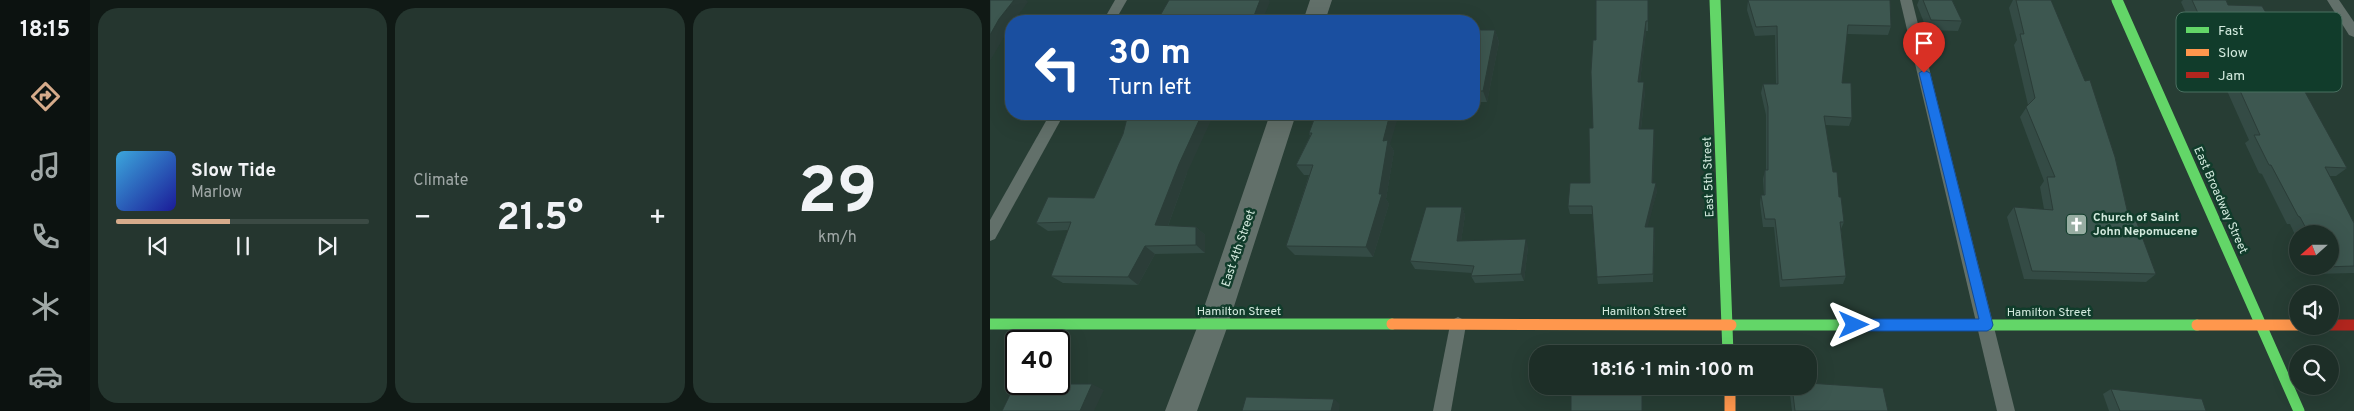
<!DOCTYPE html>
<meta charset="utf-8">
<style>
:root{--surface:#1d2e27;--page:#25362f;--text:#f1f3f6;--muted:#a0a8a7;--line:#3b4a44;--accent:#d6ab8b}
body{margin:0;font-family:Overpass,sans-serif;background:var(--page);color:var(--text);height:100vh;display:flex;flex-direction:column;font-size:19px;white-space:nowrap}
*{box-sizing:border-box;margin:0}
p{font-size:16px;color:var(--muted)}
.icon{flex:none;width:28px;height:28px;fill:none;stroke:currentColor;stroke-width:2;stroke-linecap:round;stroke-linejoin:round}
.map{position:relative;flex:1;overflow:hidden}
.sheet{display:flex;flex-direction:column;gap:8px;padding:8px;background:#101915;width:900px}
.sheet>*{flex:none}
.top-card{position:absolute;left:15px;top:15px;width:475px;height:105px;border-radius:20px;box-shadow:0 5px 20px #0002,0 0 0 1px var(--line);background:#1a4fa0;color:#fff;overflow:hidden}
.needle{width:32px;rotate:249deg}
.controls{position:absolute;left:1299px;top:225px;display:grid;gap:10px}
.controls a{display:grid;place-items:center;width:50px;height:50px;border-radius:50%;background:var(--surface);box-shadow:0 5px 20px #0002,0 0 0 1px var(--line);font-size:25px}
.speed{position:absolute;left:15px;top:330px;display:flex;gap:10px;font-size:25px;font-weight:700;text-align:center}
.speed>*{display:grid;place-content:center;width:65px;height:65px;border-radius:50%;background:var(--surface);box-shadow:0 5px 20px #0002,0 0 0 1px var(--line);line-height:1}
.speed .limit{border:2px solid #111;border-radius:8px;background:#fff;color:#111}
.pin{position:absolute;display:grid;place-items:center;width:42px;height:42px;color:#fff;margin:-51px -21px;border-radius:50% 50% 50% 0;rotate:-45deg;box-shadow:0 0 5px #0007}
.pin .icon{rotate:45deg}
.me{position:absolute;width:55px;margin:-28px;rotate:90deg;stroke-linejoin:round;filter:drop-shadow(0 0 4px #0008)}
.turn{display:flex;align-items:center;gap:18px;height:105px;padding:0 20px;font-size:22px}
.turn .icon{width:65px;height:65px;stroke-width:2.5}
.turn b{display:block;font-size:35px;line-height:42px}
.big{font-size:38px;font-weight:700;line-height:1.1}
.sheet .tile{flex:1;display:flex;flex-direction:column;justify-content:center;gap:8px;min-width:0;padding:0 18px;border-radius:20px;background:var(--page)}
.sheet .dial{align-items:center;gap:0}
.dial b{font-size:65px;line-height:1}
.song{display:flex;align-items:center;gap:15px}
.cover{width:60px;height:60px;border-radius:8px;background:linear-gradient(135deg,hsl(200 70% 55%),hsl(240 70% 35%))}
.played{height:5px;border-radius:2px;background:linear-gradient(90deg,var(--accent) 45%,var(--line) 45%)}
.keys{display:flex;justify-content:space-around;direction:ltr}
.heat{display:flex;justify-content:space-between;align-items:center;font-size:28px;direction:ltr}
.sheet .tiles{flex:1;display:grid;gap:8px;grid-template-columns:repeat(3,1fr)}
.trip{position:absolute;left:539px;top:345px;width:288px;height:50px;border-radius:20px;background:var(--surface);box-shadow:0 5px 20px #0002,0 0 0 1px var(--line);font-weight:700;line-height:50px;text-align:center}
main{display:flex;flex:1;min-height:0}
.menu{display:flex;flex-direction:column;width:90px;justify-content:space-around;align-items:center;background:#0c1210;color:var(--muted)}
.menu .icon{width:35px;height:35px}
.menu .selected{color:var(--accent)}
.menu b{font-size:22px;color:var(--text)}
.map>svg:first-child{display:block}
</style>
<main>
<nav class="menu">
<b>18:15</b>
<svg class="icon selected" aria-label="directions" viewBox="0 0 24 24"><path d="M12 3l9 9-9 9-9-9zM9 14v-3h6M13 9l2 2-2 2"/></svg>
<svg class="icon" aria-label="music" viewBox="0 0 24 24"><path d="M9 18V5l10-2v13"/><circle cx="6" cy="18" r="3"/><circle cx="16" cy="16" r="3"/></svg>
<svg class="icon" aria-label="phone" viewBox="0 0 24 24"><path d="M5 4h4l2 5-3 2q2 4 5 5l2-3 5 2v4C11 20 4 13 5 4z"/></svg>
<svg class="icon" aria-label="climate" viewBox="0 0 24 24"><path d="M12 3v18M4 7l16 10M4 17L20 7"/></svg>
<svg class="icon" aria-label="car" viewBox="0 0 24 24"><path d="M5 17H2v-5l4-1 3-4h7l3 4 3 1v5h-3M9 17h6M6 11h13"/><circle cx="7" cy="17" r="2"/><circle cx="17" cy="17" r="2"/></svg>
</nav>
<section class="sheet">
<div class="tiles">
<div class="tile">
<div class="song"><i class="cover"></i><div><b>Slow Tide</b><p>Marlow</p></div></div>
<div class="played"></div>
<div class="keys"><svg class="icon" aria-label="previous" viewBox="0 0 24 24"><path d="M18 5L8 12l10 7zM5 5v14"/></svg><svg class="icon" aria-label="pause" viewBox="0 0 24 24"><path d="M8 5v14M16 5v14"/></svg><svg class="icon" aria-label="next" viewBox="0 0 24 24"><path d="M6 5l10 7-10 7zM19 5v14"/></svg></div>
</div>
<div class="tile"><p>Climate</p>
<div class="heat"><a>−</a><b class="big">21.5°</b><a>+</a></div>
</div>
<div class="tile dial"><b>29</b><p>km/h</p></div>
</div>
</section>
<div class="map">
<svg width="1364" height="411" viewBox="0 0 1364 411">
<rect width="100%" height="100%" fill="#273d34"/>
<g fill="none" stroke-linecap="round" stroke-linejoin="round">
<g fill="#62706a" fill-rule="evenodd">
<polygon points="125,0 137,0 125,21 113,21"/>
<polygon points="910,0 922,0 1025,411 1007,411"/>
<polygon points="1337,0 1349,0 1364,22 1364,37 1359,35"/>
<polygon points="60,114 74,114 5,239 0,241 0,220"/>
<polygon points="468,317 474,320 476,325 461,411 443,411 460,325 462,320"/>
</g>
<g fill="#62706a" fill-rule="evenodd">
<polygon points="320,0 342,0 335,21 313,21"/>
<polygon points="280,114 306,114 238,325 207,411 175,411 208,325"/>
</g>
<g stroke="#63d668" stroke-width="11">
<polyline points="725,0 738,354"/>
<polyline points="1127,0 1309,411"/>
<polyline points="0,324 402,324"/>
<polyline points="741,325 1207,325"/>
</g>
<g stroke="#ff974d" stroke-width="11">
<polyline points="402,324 741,325"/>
<polyline points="1207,325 1308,325"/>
<polyline points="740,386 740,411"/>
</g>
<polyline stroke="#b3261e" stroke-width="11" points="1340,325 1364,325"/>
</g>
<g fill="#344b45">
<polygon points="658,0 658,31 656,31 650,82 655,91 651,129 664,129 663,183 667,191 657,227 665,234 663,282 608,284 607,277 603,214 580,214 578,206 600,183 603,128 606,40"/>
<polygon points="758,0 901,26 898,35 857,34 852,83 862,118 859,126 835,125 843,172 854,222 851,229 856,276 853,284 790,287 784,227 773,227 770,203 771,195 774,195 773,179 775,170 776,170 776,115 771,93 773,84 786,84 785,35 765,36 757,10"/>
<polygon points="929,0 962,0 972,21 968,31 937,30 927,5"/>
<polygon points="1023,0 1061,0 1138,214 1166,274 1156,282 1034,279 1017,217 1024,207 1054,209 1050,187 1054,181 1030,117 1038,105 1024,45 1027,40 1019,8"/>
<polygon points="1193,0 1236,0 1238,5 1311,72 1306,76 1357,168 1346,176 1339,176 1364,223 1364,273 1324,274 1320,266 1340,266 1340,234 1308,234 1308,241 1300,224 1297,224 1272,174 1269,173 1255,143 1259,140 1234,84 1232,84 1209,42 1191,2"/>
<polygon points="484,30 505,30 509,42 497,102 484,102"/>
<polygon points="326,114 400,145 404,151 396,199 399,204 383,257 305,255 296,246 319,175 314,175 306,165 320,136 319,133"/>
<polygon points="133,134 197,173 178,226 206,227 215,235 215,253 165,254 148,285 73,283 61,276 78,230 58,231 46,223 104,198"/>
<polygon points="472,207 475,215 471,241 538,247 534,281 485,283 481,276 482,273 425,269 420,261"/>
<polygon points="799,386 818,386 898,411 802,411"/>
<polygon points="1121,389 1216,411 1119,411 1113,394"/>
</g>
<g fill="#2b3d38">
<polygon points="24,0 36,0 38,2 24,21 21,21 21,25 0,61 0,35 9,19"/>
<polygon points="270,0 279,0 280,2 272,21 262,21"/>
<polygon points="656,21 656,31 649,91 648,82"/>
<polygon points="505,30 509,42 497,102 493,91"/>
<polygon points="654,82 655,91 650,137 649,129"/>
<polygon points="212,114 224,114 197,173 175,234 165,225 189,164"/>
<polygon points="400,114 409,114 400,145 404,151 396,199 399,204 383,257 376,247 389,194 393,141"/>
<polygon points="664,129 665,138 663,191 662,183"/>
<polygon points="666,183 667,191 656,234 655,227"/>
<polygon points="472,207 475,215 470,248 467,241"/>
<polygon points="206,227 215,235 215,253 206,245"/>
<polygon points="664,227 665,234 663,282 663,274"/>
<polygon points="536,239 538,247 534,281 531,274"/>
<polygon points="155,246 165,254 148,285 138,277"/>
<polygon points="102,384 114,390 104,411 90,411"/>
<polygon points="344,399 350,404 349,411 341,411"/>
</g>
<g fill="#3d5750" stroke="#2b3d38">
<polygon points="0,0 24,0 9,19 0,35"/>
<polygon points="179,0 270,0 262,21 167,21"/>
<polygon points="606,0 658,0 658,21 656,21 648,82 654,82 649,129 664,129 662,183 666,183 655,227 664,227 663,274 607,277 602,206 578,206 580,183 600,183 599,128 603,128 601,72 603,40 606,40"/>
<polygon points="758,0 900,0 901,26 858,25 852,83 861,83 862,118 834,116 843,172 847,172 849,197 851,197 854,222 850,222 856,276 792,280 785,219 775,219 771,195 775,195 775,170 778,170 778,107 773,84 788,84 787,26 766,27"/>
<polygon points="933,0 962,0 972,21 941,20"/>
<polygon points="1026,0 1061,0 1095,81 1100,80 1125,157 1138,214 1144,215 1166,274 1042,271 1024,207 1063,210 1057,177 1065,177 1036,107 1045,98 1030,34 1034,34"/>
<polygon points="1202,0 1236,0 1238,5 1272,6 1311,72 1304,72 1357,168 1335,167 1364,223 1364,266 1335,267 1335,266 1340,266 1340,234 1319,234 1310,217 1308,216 1281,165 1279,165 1264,135 1270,135 1243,75 1240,75 1217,33"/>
<polygon points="484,30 505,30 493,91 484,91"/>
<polygon points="138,114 212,114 189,164 165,225 206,227 206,245 155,246 138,277 61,276 81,222 46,223 58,197 104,198 133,134"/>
<polygon points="326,114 400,114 393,141 398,140 389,194 392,194 376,247 296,246 323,165 306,165 322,133 319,133"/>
<polygon points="436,207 472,207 467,241 536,239 531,274 481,276 484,266 420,261"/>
<polygon points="26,382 26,384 102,384 90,411 12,411"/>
<polygon points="818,383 893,388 898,411 805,411 802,386 818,386"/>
<polygon points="652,387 652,411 581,411 581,390"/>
<polygon points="1121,389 1212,399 1216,411 1130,411"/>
<polygon points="256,397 344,399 341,411 252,411"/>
</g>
<polygon fill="#1a73e8" stroke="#114b97" points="934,70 940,73 1003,325 1001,329 997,331 864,331 859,329 857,325 859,321 864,319 989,319 929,73"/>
<defs>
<symbol id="church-square" viewBox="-11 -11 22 22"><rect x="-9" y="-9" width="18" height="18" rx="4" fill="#97ada2" stroke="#113c2b"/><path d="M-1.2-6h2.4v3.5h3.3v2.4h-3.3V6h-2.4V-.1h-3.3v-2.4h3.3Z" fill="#fff"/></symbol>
</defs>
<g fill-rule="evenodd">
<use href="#church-square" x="1074" y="212" width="25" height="25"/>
</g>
<g text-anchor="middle" stroke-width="5" stroke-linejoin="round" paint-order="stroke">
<g font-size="12" fill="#d3eade" stroke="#113c2b">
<text transform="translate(718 177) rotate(-92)" y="4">East 5th Street</text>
<text transform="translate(1231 200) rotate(66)" y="4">East Broadway Street</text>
<text transform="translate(248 248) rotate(-71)" y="4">East 4th Street</text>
<text x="249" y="315">Hamilton Street</text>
<text x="654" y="315">Hamilton Street</text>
<text x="1059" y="316">Hamilton Street</text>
</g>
<g font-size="12" font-weight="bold" fill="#d3eade" stroke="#113c2b" text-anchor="start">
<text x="1103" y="221">Church of Saint<tspan x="1103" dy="14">John Nepomucene</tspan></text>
</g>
</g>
<rect x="1186" y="12" width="166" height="80" rx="8" fill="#113c2b" stroke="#4b7061" stroke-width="1"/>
<rect x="1196" y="27" width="23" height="6" fill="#63d668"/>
<rect x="1196" y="49" width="23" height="7" fill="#ff974d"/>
<rect x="1196" y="72" width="23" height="6" fill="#b3261e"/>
<g font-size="14" fill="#d3eade">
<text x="1228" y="35">Fast</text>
<text x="1228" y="57">Slow</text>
<text x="1228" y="80">Jam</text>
</g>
</svg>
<div class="controls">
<a><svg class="needle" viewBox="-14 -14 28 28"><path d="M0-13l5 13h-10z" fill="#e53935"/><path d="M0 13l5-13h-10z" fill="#a0a8a7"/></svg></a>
<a><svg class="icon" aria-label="sound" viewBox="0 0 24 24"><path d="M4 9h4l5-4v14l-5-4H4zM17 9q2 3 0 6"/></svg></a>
<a><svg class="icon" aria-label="search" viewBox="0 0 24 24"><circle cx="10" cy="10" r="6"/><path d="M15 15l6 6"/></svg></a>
</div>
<div class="speed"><div class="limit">40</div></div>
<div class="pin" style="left:934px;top:73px;background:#d93025"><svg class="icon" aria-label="arrive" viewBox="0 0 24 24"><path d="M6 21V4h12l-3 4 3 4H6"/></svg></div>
<svg class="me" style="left:864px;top:325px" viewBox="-20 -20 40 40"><path d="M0-17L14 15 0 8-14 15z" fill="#1a73e8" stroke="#fff" stroke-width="4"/></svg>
<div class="trip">18:16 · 1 min · 100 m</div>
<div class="top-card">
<div class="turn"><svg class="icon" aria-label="left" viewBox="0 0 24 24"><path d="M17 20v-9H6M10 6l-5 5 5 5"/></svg><div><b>30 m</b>Turn left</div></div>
</div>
</div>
</main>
